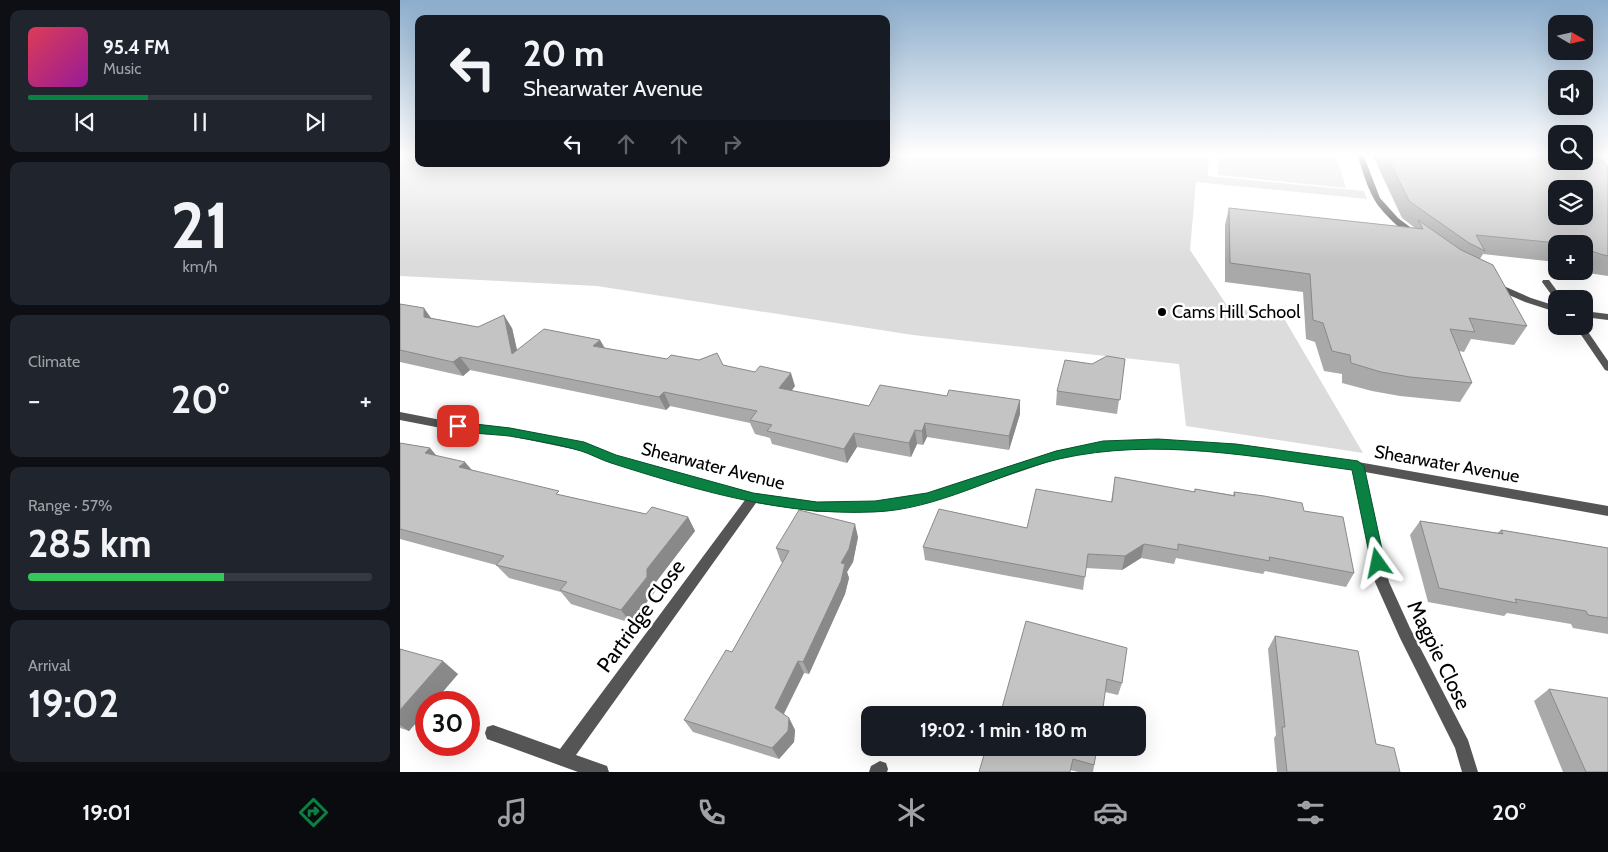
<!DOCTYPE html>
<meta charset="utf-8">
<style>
:root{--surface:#171b24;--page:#20242c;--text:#f1f3f6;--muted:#9ea1a6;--line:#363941;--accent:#0b8043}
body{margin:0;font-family:Cabin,sans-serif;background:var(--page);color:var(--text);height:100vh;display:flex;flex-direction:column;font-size:19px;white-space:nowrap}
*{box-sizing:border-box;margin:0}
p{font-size:16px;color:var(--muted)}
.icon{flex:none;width:28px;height:28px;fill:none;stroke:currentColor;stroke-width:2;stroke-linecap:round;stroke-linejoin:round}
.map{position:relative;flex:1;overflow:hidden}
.drawer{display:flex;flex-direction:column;gap:10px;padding:10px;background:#0d0f14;width:400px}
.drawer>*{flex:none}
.banner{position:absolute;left:15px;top:15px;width:475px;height:152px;border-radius:10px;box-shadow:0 5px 20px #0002;background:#171b24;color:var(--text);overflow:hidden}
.needle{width:32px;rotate:99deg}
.controls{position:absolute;left:1148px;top:15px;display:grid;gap:10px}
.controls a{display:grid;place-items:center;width:45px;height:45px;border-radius:10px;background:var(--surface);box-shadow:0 5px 20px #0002;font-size:25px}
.speed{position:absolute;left:15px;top:691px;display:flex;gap:10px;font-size:25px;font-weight:700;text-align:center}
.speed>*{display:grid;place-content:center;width:65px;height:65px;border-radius:50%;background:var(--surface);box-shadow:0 5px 20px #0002;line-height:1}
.speed .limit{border:8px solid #d22;background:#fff;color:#111}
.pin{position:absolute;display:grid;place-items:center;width:42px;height:42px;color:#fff;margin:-21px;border-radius:10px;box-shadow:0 2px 8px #0006}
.me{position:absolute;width:55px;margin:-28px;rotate:348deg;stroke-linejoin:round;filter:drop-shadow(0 0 4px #0008)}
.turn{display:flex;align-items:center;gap:18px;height:105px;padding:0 25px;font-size:22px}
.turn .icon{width:65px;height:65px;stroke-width:2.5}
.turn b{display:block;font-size:35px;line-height:42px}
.lanes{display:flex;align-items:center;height:48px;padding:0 25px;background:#0003;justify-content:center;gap:25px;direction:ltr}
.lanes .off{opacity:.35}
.big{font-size:38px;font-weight:700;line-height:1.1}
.drawer .tile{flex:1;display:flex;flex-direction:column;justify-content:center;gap:8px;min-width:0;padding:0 18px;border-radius:10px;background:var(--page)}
.drawer .dial{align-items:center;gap:0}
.dial b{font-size:65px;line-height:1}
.song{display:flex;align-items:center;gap:15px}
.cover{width:60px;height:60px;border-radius:8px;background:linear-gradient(135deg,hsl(350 70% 55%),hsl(300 70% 35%))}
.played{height:5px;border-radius:2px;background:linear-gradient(90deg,var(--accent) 35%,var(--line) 35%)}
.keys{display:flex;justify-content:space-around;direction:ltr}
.heat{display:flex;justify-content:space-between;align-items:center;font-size:28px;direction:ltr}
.charge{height:8px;border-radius:4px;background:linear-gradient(90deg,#34c759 57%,var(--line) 0)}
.trip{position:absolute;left:461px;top:706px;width:285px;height:50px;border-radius:10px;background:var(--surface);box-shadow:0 5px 20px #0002;font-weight:700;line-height:50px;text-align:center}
.tab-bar{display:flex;height:80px;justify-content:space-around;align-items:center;background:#090b0e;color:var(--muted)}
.tab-bar .icon{width:35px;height:35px}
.tab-bar .current{color:var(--accent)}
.tab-bar b{font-size:22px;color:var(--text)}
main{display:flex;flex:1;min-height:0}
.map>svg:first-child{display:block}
</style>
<main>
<section class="drawer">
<div class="tile">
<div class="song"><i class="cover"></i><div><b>95.4 FM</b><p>Music</p></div></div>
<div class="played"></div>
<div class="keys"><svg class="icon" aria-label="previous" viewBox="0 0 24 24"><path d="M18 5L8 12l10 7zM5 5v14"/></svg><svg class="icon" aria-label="pause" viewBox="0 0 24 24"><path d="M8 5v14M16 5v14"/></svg><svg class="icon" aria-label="next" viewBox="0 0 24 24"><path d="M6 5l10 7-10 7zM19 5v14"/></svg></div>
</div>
<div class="tile dial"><b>21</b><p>km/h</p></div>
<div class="tile"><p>Climate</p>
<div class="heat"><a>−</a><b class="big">20°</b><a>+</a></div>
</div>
<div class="tile"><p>Range · 57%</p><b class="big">285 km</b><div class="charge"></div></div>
<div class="tile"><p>Arrival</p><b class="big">19:02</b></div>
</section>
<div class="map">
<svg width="1208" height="772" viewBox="0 0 1208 772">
<rect width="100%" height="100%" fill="#fff"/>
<g fill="#dcdcdc">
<polygon points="0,154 19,154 19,164 486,164 486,154 809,154 808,176 964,191 967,199 796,182 790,250 828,307 882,315 963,453 786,426 779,364 513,335 197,286 0,276"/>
<polygon points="818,154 936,154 946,188 818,175"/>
</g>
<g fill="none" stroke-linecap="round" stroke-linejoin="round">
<g fill="#555" fill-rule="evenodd">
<path d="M957,154h6l17,44 18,20 20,15v4c-12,1 -39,-28 -44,-38 -8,-14 -12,-31 -17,-45z"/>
<polygon points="1143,280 1149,280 1163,299 1156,299 1156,301 1142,282"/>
<polygon points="1093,284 1099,284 1131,298 1156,306 1156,312 1125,302 1093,288"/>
<polygon points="1184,311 1208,314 1208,320 1184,317"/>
<polygon points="1175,326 1184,326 1208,361 1208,371 1205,370"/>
</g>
<g fill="#555" fill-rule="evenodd">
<polygon points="0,412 41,420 110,428 184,443 216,456 353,493 417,502 475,502 528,493 656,451 703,442 759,440 836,445 958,462 1208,506 1208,516 965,472 989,582 1010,628 1068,740 1078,772 1062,772 1055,748 1000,638 975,582 953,470 836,453 759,448 703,450 657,459 528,503 475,512 417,512 356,503 176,755 207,766 209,772 178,772 87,739 85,733 87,727 93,725 160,749 345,500 213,463 182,451 110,436 41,428 0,420"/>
<polygon points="480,761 486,763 488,769 487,772 469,772 471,766"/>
</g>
</g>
<g fill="#a9a9a9">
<polygon points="972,154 1156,154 1208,166 1208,276 1188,273 1184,271 1184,244 1156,244 1156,262 1083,254 1080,259 1127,326 1114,345 1071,339 1064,352 1059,351 1072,383 1060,402 1000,396 972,391 942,383 942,374 924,371 915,342 906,339 903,292 825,282 825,225 829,208 1015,228 1002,218"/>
<polygon points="0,304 31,318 78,327 112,328 117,350 200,340 205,348 267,359 323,365 395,386 391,391 469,406 620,414 609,450 527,437 523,445 517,444 511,457 457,447 447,463 372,444 370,438 355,434 350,423 270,406 266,410 70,370 63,376 0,362"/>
<polygon points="725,359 717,414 656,405 657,391"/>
<polygon points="0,443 30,448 36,455 72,470 161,495 246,514 288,517 295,531 256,582 256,590 231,623 171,604 161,592 109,578 96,565 0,539"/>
<polygon points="715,477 794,492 795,489 833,495 834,492 904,511 954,573 946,587 865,571 863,574 776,558 774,564 741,558 722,570 686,568 683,590 525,560 523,547 627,528 711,502"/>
<polygon points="1020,521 1097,533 1101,530 1208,548 1208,634 1173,628 1171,624 1107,613 1104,616 1028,602 1010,535"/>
<polygon points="458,537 453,562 447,572 449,578 445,594 409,674 404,673 384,714 389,718 395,730 394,742 379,759 293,732 284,720 332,652 383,562 381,562 376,548"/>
<polygon points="626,621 722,683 718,695 705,692"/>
<polygon points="875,636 976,744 1000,772 877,772 874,738 876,735 868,649"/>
<polygon points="0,649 58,674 9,731 0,728"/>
<polygon points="1149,689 1208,772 1163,772 1134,701"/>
<polygon points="586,748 697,748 693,772 678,772"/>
</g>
<g fill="#898989">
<polygon points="24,308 34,322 24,317"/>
<polygon points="104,315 112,328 121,368 112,354"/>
<polygon points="200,340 207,353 193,346"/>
<polygon points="60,357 70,370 63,376 53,362"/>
<polygon points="391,373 395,386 383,402 379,388"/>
<polygon points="264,392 270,406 266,410 259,397"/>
<polygon points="620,400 620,414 609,450 609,436"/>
<polygon points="525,423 527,437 523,445 522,431"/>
<polygon points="515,430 517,444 511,457 509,443"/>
<polygon points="454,433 457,447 447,463 444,449"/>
<polygon points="30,448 42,463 25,453"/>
<polygon points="65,462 77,476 59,467"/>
<polygon points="288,517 295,531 256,582 256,590 231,623 221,610 247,569"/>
<polygon points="455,524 458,537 453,562 447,572 449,578 445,594 409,674 403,662 441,563"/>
<polygon points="744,544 741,558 722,570 725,556"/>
<polygon points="43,661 58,674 34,702 26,702 26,711 9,731 0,725 0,710"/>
<polygon points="398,661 404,673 381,719 375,708"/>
<polygon points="389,718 395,730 394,742 379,759 372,748"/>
</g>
<g fill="#c4c4c4" stroke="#898989" fill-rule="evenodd">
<path d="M986,154h170v7h28v-7h11l13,12v90l-8,-2 -16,-6v-4h-16l-92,-9 9,16 -16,-8 -60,-42zM1156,189h28v27h-28z"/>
<polygon points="829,208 1023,229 1018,220 1061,250 1093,265 1127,326 1069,318 1075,332 1050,329 1072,383 1010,377 981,372 951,363 950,355 932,351 923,323 913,320 910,274 830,263"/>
<polygon points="0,304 24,308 24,317 78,327 104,315 112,354 144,329 200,340 193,346 267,359 271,355 299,360 317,353 323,365 355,372 360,366 391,373 379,388 469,406 480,385 547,396 549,390 620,400 609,436 525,423 522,431 515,430 509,443 454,433 444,449 367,431 372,425 350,420 357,411 264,392 259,397 60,357 53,362 0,350"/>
<polygon points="707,356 725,359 720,400 657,391 665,360 692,364"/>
<polygon points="0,443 30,448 25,453 65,462 59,467 159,491 156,494 246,514 252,507 288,517 247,569 247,577 221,610 160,590 167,582 96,565 104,556 0,529"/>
<polygon points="715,477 795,492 795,489 835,496 834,492 864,496 902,503 904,511 943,517 954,573 869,557 870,561 778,544 778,550 744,544 725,556 688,554 685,577 523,547 539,509 627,528 636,489 712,502"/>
<polygon points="399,510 455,524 449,549 441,563 445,564 441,581 403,662 398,661 375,708 389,718 388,731 372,748 284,720 326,650 332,652 389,551 376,548"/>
<polygon points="1020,521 1103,534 1101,530 1208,548 1208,618 1188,615 1186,611 1115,599 1117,603 1039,588"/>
<polygon points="626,621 727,648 722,683 707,679 702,715 600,715"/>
<polygon points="875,636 958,651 976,744 994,748 1000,772 887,772 882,727 885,727"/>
<polygon points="0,649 43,661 0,710"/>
<polygon points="1149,689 1208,698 1208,772 1186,772"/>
<polygon points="586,748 697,748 694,765 673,759 670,772 579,772"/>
</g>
<linearGradient id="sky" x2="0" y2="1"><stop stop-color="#8cadcc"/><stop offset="0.59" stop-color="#fff"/><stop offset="1" stop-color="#fff" stop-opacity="0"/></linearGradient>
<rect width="1208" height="262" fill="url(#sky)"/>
<path fill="#0b8043" stroke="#07532c" d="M58,422l52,6 74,14 32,13 137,38 64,9 58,-1 52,-8 129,-42 47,-10 55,-2 78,5 122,17 6,5 21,97 -2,5 -5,1 -5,-1 -2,-5 -19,-93c-97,-13 -196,-33 -293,-11 -63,15 -121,51 -186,53 -90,4 -177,-22 -262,-49 -10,-3 -20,-9 -30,-12 -23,-7 -49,-11 -72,-15 -18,-2 -38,-2 -55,-7l-2,-3 2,-3z"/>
<circle fill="#000" stroke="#fff" stroke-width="2" cx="762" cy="312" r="5"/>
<g text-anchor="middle" stroke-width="5" stroke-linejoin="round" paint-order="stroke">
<g font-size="18" fill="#000" stroke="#fff" text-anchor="start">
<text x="772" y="318">Cams Hill School</text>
</g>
<g font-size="18" fill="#000" stroke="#fff">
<text transform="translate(1047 464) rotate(10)" y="6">Shearwater Avenue</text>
<text transform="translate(313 466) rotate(14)" y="6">Shearwater Avenue</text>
</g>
<g font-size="21" fill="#000" stroke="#fff">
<text transform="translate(241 616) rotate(-54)" y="7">Partridge Close</text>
<text transform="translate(1039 655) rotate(64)" y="7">Magpie Close</text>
</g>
</g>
</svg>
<div class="controls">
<a><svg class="needle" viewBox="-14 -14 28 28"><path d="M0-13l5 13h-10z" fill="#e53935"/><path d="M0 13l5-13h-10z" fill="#9ea1a6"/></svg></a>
<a><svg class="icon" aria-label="sound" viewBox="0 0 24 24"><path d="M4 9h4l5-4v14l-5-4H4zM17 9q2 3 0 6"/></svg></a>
<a><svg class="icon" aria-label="search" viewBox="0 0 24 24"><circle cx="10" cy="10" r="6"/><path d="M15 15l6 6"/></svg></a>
<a><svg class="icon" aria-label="layers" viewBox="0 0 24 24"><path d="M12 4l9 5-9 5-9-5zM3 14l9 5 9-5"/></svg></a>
<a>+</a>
<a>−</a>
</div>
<div class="speed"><div class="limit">30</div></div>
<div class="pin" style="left:58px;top:426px;background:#d93025"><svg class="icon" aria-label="arrive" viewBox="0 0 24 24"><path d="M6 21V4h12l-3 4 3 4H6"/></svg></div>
<svg class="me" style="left:978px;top:563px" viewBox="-20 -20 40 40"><path d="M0-17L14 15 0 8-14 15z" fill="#0b8043" stroke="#fff" stroke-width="4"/></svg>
<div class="trip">19:02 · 1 min · 180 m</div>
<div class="banner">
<div class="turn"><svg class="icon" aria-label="left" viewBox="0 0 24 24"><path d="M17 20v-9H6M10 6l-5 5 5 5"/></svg><div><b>20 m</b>Shearwater Avenue</div></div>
<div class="lanes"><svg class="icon" aria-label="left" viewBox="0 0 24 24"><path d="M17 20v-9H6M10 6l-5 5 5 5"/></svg><svg class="icon off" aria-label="ahead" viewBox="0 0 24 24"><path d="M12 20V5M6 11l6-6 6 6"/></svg><svg class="icon off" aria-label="ahead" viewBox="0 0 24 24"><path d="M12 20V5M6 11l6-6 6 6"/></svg><svg class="icon off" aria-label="right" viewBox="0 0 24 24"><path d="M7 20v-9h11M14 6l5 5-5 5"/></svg></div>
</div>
</div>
</main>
<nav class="tab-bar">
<b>19:01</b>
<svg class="icon current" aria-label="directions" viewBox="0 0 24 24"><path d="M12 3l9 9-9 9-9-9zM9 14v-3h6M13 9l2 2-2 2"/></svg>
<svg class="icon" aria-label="music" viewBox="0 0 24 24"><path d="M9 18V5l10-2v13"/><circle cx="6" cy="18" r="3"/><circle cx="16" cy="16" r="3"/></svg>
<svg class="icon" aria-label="phone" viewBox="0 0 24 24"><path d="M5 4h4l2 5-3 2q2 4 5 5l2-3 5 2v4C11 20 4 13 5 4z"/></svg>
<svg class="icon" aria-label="climate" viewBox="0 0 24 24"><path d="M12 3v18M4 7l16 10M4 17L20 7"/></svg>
<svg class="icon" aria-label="car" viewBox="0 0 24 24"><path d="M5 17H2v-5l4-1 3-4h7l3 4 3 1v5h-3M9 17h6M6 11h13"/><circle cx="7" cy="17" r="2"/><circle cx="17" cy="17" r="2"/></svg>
<svg class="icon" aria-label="filters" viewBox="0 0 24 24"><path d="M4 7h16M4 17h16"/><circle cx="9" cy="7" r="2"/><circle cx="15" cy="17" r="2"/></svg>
<b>20°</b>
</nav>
